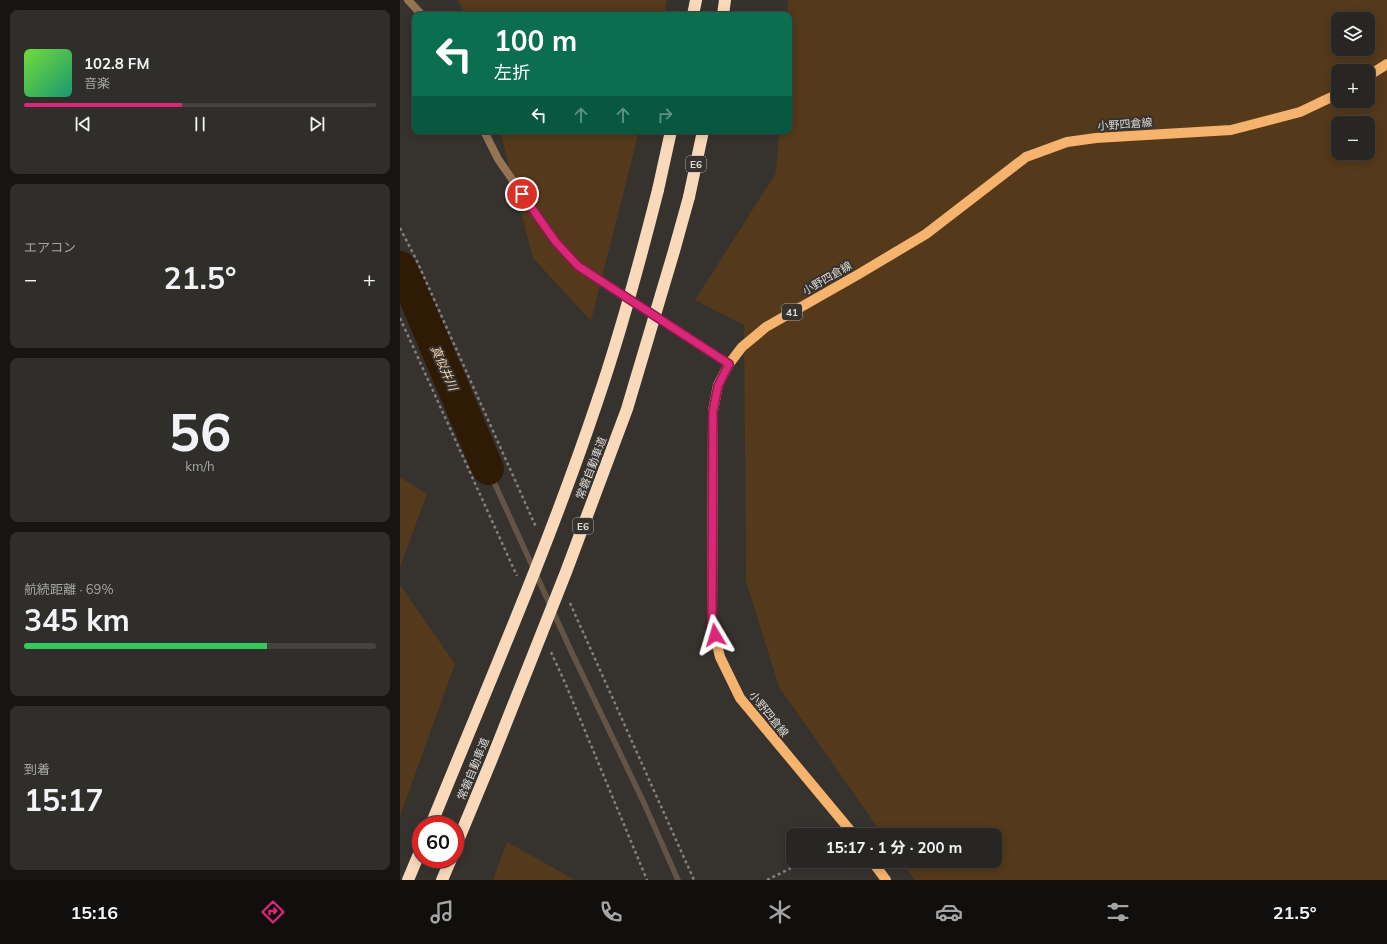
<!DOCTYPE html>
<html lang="ja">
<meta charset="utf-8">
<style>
:root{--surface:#282622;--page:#302e2a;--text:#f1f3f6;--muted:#a5a5a5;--line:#444340;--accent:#db2777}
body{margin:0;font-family:Mulish,"Noto Sans JP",sans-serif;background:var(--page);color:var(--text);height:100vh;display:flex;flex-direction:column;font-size:15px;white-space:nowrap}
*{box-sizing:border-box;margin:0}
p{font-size:13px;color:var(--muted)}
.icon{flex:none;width:22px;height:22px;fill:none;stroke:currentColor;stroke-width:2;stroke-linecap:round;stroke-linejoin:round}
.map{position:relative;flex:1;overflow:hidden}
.details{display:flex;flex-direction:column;gap:10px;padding:10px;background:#161513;width:400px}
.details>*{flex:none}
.top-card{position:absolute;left:12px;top:12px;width:380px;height:122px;border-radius:8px;box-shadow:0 2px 10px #0003,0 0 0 1px var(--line);background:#0b6e4f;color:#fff;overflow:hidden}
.tools{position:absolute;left:931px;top:12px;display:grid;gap:8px}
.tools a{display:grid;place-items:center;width:44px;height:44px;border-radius:8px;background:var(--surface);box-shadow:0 2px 10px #0003,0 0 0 1px var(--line);font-size:20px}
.speed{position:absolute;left:12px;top:816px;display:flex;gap:8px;font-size:20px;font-weight:700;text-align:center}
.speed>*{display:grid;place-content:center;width:52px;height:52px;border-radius:50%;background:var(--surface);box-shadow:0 2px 10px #0003,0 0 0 1px var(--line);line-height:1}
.speed .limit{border:6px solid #d22;background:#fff;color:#111}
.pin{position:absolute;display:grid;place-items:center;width:34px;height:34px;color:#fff;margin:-17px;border:2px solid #fff;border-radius:50%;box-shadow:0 1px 4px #0007}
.me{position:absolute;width:44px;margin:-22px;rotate:353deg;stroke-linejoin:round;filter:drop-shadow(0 0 3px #0008)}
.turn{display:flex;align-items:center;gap:14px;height:84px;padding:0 16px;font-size:18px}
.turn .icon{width:52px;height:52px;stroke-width:2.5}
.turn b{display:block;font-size:28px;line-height:34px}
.lanes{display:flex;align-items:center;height:38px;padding:0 16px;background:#0003;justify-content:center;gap:20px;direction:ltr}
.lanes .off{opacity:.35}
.big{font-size:30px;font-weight:700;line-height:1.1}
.details .widget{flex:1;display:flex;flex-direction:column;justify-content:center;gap:6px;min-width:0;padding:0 14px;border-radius:8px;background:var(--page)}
.details .dial{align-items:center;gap:0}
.dial b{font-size:52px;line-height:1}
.song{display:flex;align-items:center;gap:12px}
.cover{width:48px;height:48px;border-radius:6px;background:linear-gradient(135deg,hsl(100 70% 55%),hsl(160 70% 35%))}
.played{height:4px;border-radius:2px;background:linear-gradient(90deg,var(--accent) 45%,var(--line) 45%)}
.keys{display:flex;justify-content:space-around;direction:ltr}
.heat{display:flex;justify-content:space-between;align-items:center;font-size:22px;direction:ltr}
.charge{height:6px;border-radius:3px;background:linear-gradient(90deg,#34c759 69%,var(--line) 0)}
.trip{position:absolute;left:386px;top:828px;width:216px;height:40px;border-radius:8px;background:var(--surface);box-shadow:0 2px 10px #0003,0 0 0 1px var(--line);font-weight:700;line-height:40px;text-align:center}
.menu{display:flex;height:64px;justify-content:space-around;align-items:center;background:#100f0e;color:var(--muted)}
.menu .icon{width:28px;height:28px}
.menu .active{color:var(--accent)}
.menu b{font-size:18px;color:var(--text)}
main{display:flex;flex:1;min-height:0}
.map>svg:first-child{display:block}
</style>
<main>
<section class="details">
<div class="widget">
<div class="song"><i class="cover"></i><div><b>102.8 FM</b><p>音楽</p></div></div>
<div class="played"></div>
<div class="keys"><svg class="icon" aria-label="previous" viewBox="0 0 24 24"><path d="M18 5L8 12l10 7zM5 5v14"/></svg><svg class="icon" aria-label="pause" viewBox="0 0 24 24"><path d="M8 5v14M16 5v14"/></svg><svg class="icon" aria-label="next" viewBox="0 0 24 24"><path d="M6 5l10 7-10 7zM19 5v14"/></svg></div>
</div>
<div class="widget"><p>エアコン</p>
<div class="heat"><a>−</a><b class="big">21.5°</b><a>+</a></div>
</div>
<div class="widget dial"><b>56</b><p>km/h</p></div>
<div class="widget"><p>航続距離 · 69%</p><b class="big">345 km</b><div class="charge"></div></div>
<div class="widget"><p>到着</p><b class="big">15:17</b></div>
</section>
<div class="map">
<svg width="987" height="880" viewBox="0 0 987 880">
<rect width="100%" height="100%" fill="#36322e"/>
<g fill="#54391b" fill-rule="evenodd">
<polygon points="58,0 267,0 264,15 66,15"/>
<path d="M388,0h599v880h-472l-14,-19h94v-26h-112l-104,-148 -33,-106 -2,-256 -49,-25 81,-127 3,-42h10v-116h-2zM938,19h30v30h-30zM938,71h30v30h-30zM938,123h30v30h-30z"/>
<polygon points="100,131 239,131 191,321 133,258"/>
<polygon points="0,477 27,494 0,567"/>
<polygon points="0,585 55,664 0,816"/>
<polygon points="107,842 175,880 93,880"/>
</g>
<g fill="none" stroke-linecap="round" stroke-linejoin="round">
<polyline stroke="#635445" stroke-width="5.5" points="88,469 172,653 244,803 278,880"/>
<polyline stroke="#2e1a05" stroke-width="32" points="0,267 9,284 88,469"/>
<g stroke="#83807d" stroke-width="2.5" stroke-dasharray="3 3" stroke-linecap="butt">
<polyline points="0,228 16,259 136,527"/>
<polyline points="0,318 117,576"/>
<polyline points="170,603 294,880"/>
<polyline points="151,652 166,685 247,880"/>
<polyline points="367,880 405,861"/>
</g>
<g stroke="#947453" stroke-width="8">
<polyline points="8,0 22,15"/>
<polyline points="84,131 98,159 155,241 178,266 329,364"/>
</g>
<g stroke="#f5b36e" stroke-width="10">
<polyline points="968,76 987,64"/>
<polyline points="454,835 340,698 320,657 312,624 313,411 318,385 329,364 342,347 366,327 459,274 526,234 626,157 667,142 696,138 831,130 900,112 938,94"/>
<polyline points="472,861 486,880"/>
</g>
<g stroke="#f9d9b9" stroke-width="12">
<polyline points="293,15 296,0"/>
<polyline points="323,15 325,0"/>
<polyline points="258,190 271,131"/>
<polyline points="289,197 303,131"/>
<polyline points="8,880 21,849"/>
<polyline points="42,880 51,859"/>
</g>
<g stroke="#f9d9b9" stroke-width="12">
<path d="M31,825c57,-140 118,-280 166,-423 24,-70 43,-141 61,-212"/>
<polyline points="55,848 91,761 166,572 227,409 274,251 289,197"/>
</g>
</g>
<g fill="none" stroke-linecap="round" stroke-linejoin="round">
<defs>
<polyline id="route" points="122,194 155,241 178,266 329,364 318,386 313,411 312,624 315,635"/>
</defs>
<use href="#route" stroke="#8e194d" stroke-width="10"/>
<use href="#route" stroke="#db2777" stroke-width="7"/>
</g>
<g text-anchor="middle" stroke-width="4" stroke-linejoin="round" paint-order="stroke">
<g fill="#36322e" stroke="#aca8a6" stroke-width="1">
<rect x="286" y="156" width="20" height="16" rx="3"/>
<rect x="382" y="304" width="20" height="16" rx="3"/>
<rect x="173" y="518" width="20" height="16" rx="3"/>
</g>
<g font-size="10" font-weight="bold" fill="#dedbd9">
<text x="296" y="168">E6</text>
<text x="392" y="316">41</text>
<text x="183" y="530">E6</text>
</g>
<g font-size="11" fill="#dedbd9" stroke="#36322e">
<text transform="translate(725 124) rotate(-4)" y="4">小野四倉線</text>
<text transform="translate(427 278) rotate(-30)" y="4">小野四倉線</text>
<text transform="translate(191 468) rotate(-69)" y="4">常磐自動車道</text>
<text transform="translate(369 714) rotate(51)" y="4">小野四倉線</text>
<text transform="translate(73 769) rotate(-68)" y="4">常磐自動車道</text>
</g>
<g font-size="12" font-style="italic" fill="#fbd6b2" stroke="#36322e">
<text transform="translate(44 368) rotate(66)" y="4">真似井川</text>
</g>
</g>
</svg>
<div class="tools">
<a><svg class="icon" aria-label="layers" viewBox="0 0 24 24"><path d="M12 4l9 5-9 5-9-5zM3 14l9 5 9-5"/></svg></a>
<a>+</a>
<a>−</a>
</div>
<div class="speed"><div class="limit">60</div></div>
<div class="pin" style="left:122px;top:194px;background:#d93025"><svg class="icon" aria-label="arrive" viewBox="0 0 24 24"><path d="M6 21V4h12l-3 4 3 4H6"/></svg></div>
<svg class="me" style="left:315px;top:635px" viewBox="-20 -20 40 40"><path d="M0-17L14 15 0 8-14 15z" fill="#db2777" stroke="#fff" stroke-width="4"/></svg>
<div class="trip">15:17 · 1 分 · 200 m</div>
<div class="top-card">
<div class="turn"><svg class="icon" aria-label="left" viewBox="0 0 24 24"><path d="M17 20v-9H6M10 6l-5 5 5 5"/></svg><div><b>100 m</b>左折</div></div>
<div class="lanes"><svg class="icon" aria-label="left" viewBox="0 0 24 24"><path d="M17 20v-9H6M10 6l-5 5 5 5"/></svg><svg class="icon off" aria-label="ahead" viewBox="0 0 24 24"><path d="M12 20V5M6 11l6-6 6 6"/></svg><svg class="icon off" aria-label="ahead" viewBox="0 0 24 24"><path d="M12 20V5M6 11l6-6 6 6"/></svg><svg class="icon off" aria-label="right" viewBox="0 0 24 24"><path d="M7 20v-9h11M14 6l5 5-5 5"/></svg></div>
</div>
</div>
</main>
<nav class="menu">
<b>15:16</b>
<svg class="icon active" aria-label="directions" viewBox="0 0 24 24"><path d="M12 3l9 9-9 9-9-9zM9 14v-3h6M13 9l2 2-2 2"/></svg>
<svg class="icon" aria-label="music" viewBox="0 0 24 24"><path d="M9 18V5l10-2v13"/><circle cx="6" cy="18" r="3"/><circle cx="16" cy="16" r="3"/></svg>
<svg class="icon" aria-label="phone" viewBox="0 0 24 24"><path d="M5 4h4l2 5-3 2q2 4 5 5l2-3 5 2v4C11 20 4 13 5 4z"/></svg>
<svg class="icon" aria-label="climate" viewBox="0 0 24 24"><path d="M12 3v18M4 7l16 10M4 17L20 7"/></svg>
<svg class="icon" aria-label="car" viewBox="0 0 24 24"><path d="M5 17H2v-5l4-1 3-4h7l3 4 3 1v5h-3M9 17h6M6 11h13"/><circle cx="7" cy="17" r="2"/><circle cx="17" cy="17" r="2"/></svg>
<svg class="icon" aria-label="filters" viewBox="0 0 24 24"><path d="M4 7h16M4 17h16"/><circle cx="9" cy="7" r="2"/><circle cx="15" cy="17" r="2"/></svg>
<b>21.5°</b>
</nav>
